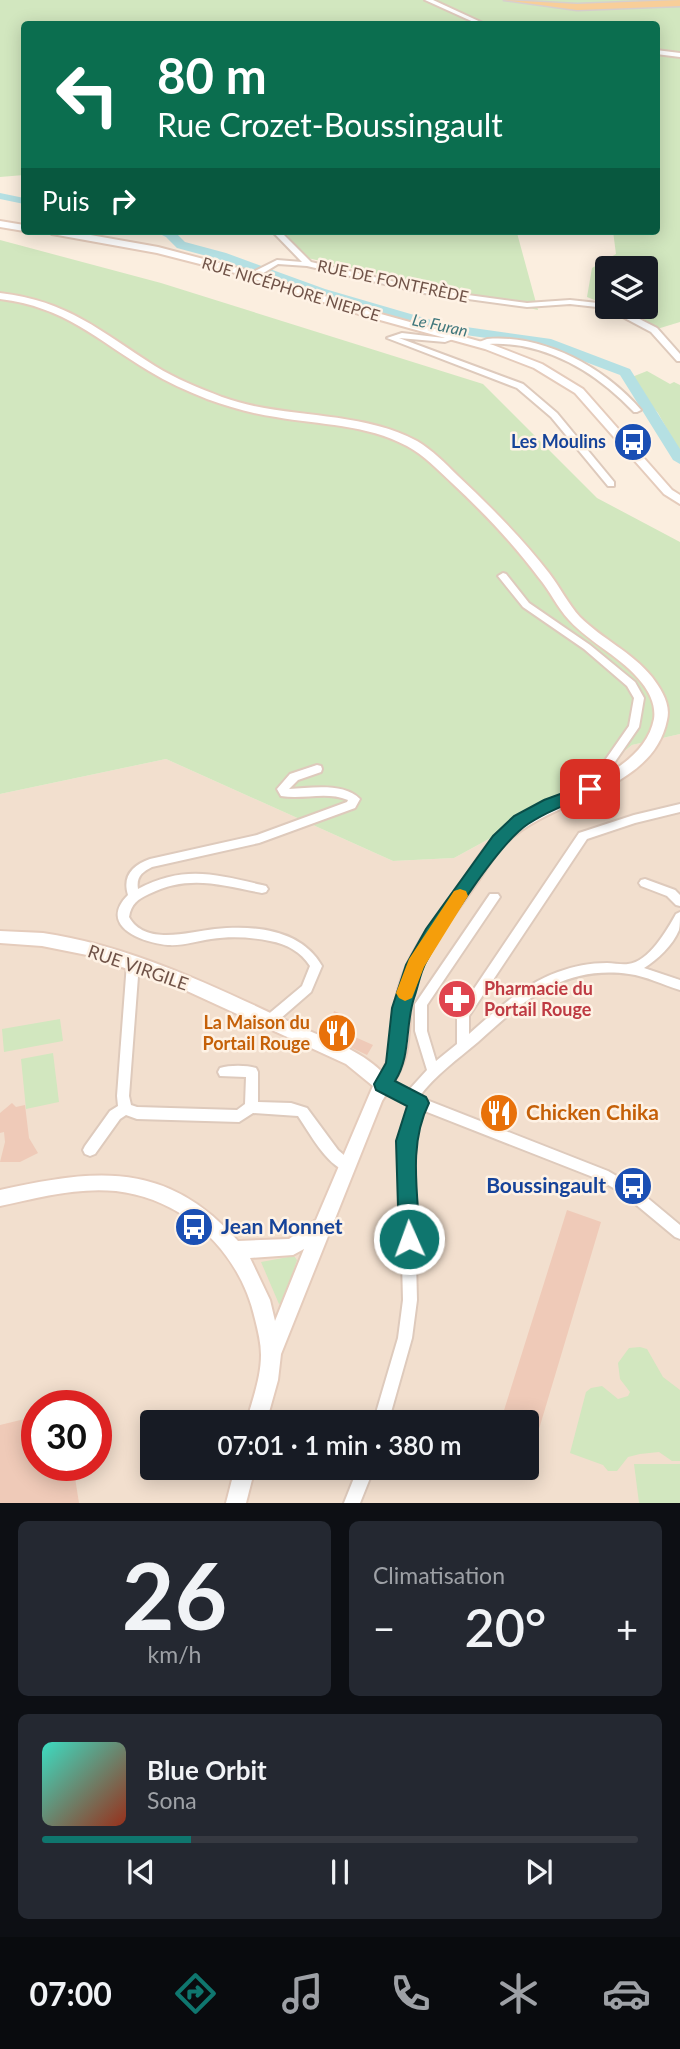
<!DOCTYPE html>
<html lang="fr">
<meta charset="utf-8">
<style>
:root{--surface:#171b24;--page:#242831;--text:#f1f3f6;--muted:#9ea1a6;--line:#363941;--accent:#0f766e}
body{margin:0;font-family:Lato,sans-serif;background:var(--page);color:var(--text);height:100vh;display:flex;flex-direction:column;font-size:26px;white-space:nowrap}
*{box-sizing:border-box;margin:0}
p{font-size:23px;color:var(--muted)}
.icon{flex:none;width:38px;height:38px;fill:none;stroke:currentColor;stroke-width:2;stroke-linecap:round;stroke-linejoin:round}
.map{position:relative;height:1503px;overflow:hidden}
.drawer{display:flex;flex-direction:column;gap:18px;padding:18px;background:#0d0f14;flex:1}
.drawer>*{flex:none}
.guide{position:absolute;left:21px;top:21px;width:639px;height:214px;border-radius:7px;box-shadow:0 4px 18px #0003;background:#0b6e4f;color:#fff;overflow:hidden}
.fabs{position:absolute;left:595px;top:256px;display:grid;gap:14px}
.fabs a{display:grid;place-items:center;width:63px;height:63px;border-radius:7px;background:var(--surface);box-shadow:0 4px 18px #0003;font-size:35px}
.speed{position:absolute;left:21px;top:1390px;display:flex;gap:14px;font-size:35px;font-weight:700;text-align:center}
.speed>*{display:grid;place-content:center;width:91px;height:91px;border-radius:50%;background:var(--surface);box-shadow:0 4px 18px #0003;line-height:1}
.speed .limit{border:10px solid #d22;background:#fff;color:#111}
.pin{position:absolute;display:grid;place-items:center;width:60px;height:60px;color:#fff;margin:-30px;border-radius:14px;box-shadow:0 4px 10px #0006}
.me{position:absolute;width:77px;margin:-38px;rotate:358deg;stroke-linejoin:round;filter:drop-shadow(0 0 5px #0008)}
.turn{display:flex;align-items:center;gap:24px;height:147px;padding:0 21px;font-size:32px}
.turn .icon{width:91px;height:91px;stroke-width:2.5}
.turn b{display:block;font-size:49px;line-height:60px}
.then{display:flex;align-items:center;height:66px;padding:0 21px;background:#0003;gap:14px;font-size:26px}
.big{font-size:52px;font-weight:600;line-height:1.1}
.drawer .tile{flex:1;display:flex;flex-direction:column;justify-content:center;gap:10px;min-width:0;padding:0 24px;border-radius:10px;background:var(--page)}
.drawer .dial{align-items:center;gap:0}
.dial b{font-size:91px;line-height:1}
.song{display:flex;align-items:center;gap:21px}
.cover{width:84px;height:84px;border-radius:10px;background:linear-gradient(135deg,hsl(170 70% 55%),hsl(10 70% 35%))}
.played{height:7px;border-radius:4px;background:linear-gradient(90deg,var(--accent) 25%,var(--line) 25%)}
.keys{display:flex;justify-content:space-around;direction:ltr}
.heat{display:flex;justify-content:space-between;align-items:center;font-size:38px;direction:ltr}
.drawer .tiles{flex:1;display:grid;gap:18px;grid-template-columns:1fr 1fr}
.tile:last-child{grid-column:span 2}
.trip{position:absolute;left:140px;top:1410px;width:399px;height:70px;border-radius:7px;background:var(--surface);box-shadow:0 4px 18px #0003;font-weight:600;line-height:70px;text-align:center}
.menu{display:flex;height:112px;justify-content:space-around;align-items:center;background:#090b0e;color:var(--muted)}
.menu .icon{width:49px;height:49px}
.menu .current{color:var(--accent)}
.menu b{font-size:32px;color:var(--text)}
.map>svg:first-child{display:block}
</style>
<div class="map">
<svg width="680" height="1503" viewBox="0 0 680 1503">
<rect width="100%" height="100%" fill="#fbeedf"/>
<path fill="#f2dfce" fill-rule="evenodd" d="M680,734v769h-680v-709l166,-35 227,102 61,-3 119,-65 59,-48zM37,1405h59v60h-59zM152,1423h375v45h-375z"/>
<g fill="#d2e7bf">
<polygon points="0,0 680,0 680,322 657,329 612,306 646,306 646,268 607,268 607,305 587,297 592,268 616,254 613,231 656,231 656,24 24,24 24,175 0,177"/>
<polygon points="284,231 523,231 517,233 538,310 303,257"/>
<polygon points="0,240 161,283 483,384 597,498 680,542 680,734 632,745 573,793 454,858 393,861 166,759 0,794"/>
<polygon points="647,371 670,384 674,382 680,385 680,452 658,413 643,396 632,377"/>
<polygon points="60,1019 63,1041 4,1052 2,1029"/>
<polygon points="53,1053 59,1102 26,1109 21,1059"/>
<polygon points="294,1256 297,1260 283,1302 279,1304 261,1262"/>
<polygon points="640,1347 647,1349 663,1377 680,1390 680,1461 672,1461 659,1452 640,1454 628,1457 617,1471 608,1471 603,1465 570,1453 586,1392 591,1388 602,1386 618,1399 628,1396 630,1392 620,1379 618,1363 629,1348"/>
<polygon points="634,1464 680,1464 680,1503 639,1503"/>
</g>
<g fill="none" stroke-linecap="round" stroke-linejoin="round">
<g fill="#b5e0e3" fill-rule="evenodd">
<polygon points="0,193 24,198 24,204 0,199"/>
<polygon points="154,231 174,231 185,242 226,253 325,289 445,324 551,339 630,369 680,449 680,464 673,460 620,375 543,346 444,332 317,295 218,259 177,248 166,237"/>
</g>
</g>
<g fill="#efcab8">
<polygon points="334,1011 344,1015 337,1029 373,1045 367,1055 327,1036"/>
<polygon points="12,1103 16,1107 25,1105 29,1138 38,1153 20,1162 0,1162 5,1142 4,1132 0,1133 0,1113"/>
<polygon points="567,1210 601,1222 536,1439 527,1435 527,1423 500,1423"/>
<polygon points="37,1416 37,1465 73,1465 79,1503 0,1503 0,1425"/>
</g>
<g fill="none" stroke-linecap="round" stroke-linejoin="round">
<defs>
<g id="street">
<polygon points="425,0 433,0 485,24 478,24"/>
<polygon points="656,50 680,53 680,57 656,54"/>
<polygon points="272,231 280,231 311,262 424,289 527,303 570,300 607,304 607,306 614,306 657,328 680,354 680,361 677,361 651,332 606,308 570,304 527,307 424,293 307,266 278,264 257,277 251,277 251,273 277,260 302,262"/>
<polygon points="402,333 444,338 453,335 453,339 445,342 399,338 523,384 557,413 614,482 614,486 608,486 551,417 517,388 387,338"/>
<path d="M487,339c57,-5 118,29 154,71l-4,2h-3c-32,-33 -67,-57 -112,-66 -15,-2 -29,-4 -44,0l-4,-2z"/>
<polygon points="503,573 506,574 529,603 590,645 635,682 644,698 639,727 594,792 586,792 585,789 629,726 634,698 627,686 584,649 523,607 498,576"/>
<path d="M317,765l4,1 1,3 -1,3 -23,8 -9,9c21,-1 55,-7 71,10l-5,9 -96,35 -107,24c-10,5 -16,10 -14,22 46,-24 76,-15 124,-4l4,1 2,3 -2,3 -4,1c-41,-8 -73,-19 -113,1 -11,5 -18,10 -20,23 16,29 60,15 86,12 39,-4 86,0 107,37l-11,26 -38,33 -4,1 -4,-1 -2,-4 2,-4 37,-31 8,-20c-9,-14 -23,-22 -40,-25 -19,-4 -40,-5 -59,-2 -14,2 -28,7 -43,6 -25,-2 -71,-19 -40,-50 -6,-19 5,-30 22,-36l107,-24 90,-33 1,-2c-22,-9 -45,0 -67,-4l-4,-7 13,-15z"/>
<path d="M680,804v8l-45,11 -48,16 -118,177v18c27,-24 55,-50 89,-62 16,-6 32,-9 49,-9 7,0 15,2 21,1 21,-2 39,-34 48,-50l4,-2c0,6 0,13 -1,18 -6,15 -22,30 -35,38l36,12v10c-17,-5 -34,-14 -51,-16 -66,-9 -106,27 -151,68 -20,17 -43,33 -59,55l189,74 24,14 48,40v14l-5,-2 -53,-44 -24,-14 -176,-69 -5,9 -4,22 4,159 -5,38 -24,85h-15l25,-85 5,-38 -4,-159 6,-23 6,-13 -32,-17 -2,-4 2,-4 4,-1 25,12 19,-21 -12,-39v-27l75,-110h8l2,3 -2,3 -71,105v26l9,30 21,-17v-29l2,-4 120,-178 55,-18z"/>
<polygon points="645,879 675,890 680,895 680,906 676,905 667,896 641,886 639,883 641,880"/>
<path d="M133,958l4,2 2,3 -10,133 2,9 6,2 100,3 8,-6 1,-27 -26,-1 -2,-4 2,-4c10,-3 26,-3 36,0l2,4v30l33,1 16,5 31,42 14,12 2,4 -2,4 -5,2c-22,-9 -36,-37 -49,-56l-45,-3 -14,9 -102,-3 -11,-4 -6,4 -25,35 -5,2 -5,-2 -2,-4 2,-4 25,-35 8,-5 -1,-10 10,-133 2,-3z"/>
<polygon points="358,1468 374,1468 360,1503 344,1503"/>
</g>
<g id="secondary">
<polygon points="0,221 24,225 24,231 0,227"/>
<polygon points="47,231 68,231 158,247 249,271 370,311 493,345 542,364 583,389 672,490 680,495 680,504 664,494 575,393 534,368 485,349 362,315 243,275 157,253 52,234"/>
<path d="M0,293c68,8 100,38 155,73 21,13 44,22 67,31 63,23 135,12 195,44 15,9 28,22 41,35 32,30 64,62 91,97 11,14 19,31 31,44 22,22 52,35 72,60 9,12 19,27 15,43 -14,71 -112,77 -159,121 -13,12 -22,29 -32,43 -22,33 -50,64 -61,103 -7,22 -4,45 -9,66 -4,18 -14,32 -24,48l-101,253 -3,26 -12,43h-20c6,-22 15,-45 15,-68 0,-12 -3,-24 -6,-36 -15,-67 -70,-120 -139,-128 -39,-4 -79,7 -116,15v-16c96,-21 166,-30 238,51l51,-2 27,-19 57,-134 -27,-22 -172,-79 -87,-30 -45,-9 -42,-3v-12c14,1 29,1 43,2 89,13 175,55 255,93 29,13 62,24 84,46 14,-24 9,-55 16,-82 10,-41 41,-76 65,-110 11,-16 21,-34 35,-47 43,-39 144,-52 156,-114 2,-13 -4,-26 -12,-36 -20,-26 -51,-39 -73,-63 -12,-13 -19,-29 -30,-42 -26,-35 -56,-66 -87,-95 -14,-13 -28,-28 -45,-37 -41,-22 -87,-21 -131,-29 -24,-3 -46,-10 -69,-18 -20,-8 -40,-17 -58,-28 -53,-32 -84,-64 -149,-72zM304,1249l-29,72 -5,-21 -20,-42 43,-3z"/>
<polygon points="235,1468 255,1468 246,1503 226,1503"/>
</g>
<polygon id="primary" points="504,0 577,4 680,0 680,6 577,10"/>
</defs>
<use href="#street" stroke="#decabc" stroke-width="4"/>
<use href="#secondary" stroke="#e5ccbc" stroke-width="4"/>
<use href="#primary" stroke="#d7cfcc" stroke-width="3"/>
<use href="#street" fill="#fff" fill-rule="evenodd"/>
<use href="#secondary" fill="#fff" fill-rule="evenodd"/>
<use href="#primary" fill="#f8ce99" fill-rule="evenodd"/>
</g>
<path fill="#0f766e" stroke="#0a4d48" stroke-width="2" d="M590,783l6,1 3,5 -3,4c-23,9 -47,17 -68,31 -29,19 -85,106 -102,138 -6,11 -8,25 -12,36 -9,28 -3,58 -19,83l31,16 3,6c-21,42 -11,90 -9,136l-3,6 -8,3 -7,-3 -3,-6 -3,-98 11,-35 -31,-16 -2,-6 12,-21 6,-55 14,-43 20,-36 67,-93 21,-20 30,-16z"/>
<polygon fill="#f59e0b" points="460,889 466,891 468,896 424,967 412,998 405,1001 399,998 396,993 409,959 454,891"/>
<defs>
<symbol id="bus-disc" viewBox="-11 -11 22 22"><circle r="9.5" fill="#1a4fb4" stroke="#fef2e5"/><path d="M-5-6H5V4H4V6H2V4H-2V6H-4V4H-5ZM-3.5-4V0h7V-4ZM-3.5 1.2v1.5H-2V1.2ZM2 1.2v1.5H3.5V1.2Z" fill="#fff"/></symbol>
<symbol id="pharmacy-disc" viewBox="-11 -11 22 22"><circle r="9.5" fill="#e0444e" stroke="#fef2e5"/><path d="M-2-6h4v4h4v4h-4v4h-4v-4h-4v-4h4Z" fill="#fff"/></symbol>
<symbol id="restaurant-disc" viewBox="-11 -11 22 22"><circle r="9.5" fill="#e8710a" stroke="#fef2e5"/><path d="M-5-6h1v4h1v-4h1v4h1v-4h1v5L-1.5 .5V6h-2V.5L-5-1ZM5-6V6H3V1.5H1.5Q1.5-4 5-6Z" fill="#fff"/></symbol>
</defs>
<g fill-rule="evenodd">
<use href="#bus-disc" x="611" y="420" width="44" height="44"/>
<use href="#pharmacy-disc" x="435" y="977" width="44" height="44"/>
<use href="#restaurant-disc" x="315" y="1011" width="44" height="44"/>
<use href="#restaurant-disc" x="477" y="1091" width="44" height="44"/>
<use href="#bus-disc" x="611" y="1164" width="44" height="44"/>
<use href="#bus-disc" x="172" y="1205" width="44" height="44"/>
</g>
<g text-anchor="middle" stroke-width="5" stroke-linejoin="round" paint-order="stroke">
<g font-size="16" fill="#705348" stroke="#fef2e5">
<text transform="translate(393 281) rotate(12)" y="6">RUE DE FONTFRÈDE</text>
<text transform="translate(291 289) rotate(17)" y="6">RUE NICÉPHORE NIEPCE</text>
</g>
<g font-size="16" font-style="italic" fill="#40777c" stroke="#fef2e5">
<text transform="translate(440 325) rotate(12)" y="6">Le Furan</text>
</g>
<g font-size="18" font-weight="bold" fill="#164399" stroke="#fef2e5" text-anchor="end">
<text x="606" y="448">Les Moulins</text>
</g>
<g font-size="18" fill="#705348" stroke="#fef2e5">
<text transform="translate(138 968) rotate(19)" y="6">RUE VIRGILE</text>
</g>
<g font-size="18" font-weight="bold" fill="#be3a42" stroke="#fef2e5" text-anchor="start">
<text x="484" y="995">Pharmacie du<tspan x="484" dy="21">Portail Rouge</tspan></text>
</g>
<g font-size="18" font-weight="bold" fill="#c56008" stroke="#fef2e5" text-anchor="end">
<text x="310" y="1029">La Maison du<tspan x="310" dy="21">Portail Rouge</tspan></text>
</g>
<g font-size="21" font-weight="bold" fill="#c56008" stroke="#fef2e5" text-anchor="start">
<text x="526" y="1120">Chicken Chika</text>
</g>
<g font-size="21" font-weight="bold" fill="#164399" stroke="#fef2e5" text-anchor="end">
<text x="606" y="1193">Boussingault</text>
<text x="221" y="1234" text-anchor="start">Jean Monnet</text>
</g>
</g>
</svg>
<div class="fabs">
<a><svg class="icon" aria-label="layers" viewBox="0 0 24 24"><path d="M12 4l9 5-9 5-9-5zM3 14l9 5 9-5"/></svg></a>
</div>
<div class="speed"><div class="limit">30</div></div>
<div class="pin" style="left:590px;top:789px;background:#d93025"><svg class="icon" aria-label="arrive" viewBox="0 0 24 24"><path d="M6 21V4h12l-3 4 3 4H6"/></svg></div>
<svg class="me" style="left:409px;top:1239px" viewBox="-20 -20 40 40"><circle r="17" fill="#0f766e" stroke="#fff" stroke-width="3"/><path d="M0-11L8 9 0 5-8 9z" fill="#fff"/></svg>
<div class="trip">07:01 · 1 min · 380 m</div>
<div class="guide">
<div class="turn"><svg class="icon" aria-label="left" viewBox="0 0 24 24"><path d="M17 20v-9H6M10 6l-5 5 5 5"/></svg><div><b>80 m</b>Rue Crozet-Boussingault</div></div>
<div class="then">Puis<svg class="icon" aria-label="right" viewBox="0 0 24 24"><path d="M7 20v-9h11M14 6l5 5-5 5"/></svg></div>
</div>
</div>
<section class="drawer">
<div class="tiles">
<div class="tile dial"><b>26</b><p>km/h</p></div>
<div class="tile"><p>Climatisation</p>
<div class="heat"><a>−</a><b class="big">20°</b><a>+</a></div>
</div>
<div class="tile">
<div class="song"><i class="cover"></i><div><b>Blue Orbit</b><p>Sona</p></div></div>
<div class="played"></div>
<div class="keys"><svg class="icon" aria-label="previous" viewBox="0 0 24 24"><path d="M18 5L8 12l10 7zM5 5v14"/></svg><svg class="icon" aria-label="pause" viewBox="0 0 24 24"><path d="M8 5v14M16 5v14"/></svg><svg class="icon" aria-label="next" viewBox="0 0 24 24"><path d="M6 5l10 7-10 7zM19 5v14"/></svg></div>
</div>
</div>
</section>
<nav class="menu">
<b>07:00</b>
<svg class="icon current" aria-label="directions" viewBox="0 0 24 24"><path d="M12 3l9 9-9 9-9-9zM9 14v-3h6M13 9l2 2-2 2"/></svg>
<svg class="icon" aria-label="music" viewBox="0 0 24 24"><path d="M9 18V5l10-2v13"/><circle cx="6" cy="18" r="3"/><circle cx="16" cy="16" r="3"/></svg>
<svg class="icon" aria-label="phone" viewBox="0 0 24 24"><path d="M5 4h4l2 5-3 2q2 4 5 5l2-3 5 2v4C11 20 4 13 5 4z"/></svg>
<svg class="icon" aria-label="climate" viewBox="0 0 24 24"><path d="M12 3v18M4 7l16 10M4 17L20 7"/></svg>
<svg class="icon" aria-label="car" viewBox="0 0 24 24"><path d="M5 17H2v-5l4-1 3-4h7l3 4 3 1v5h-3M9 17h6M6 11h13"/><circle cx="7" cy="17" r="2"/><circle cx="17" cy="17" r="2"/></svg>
</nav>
